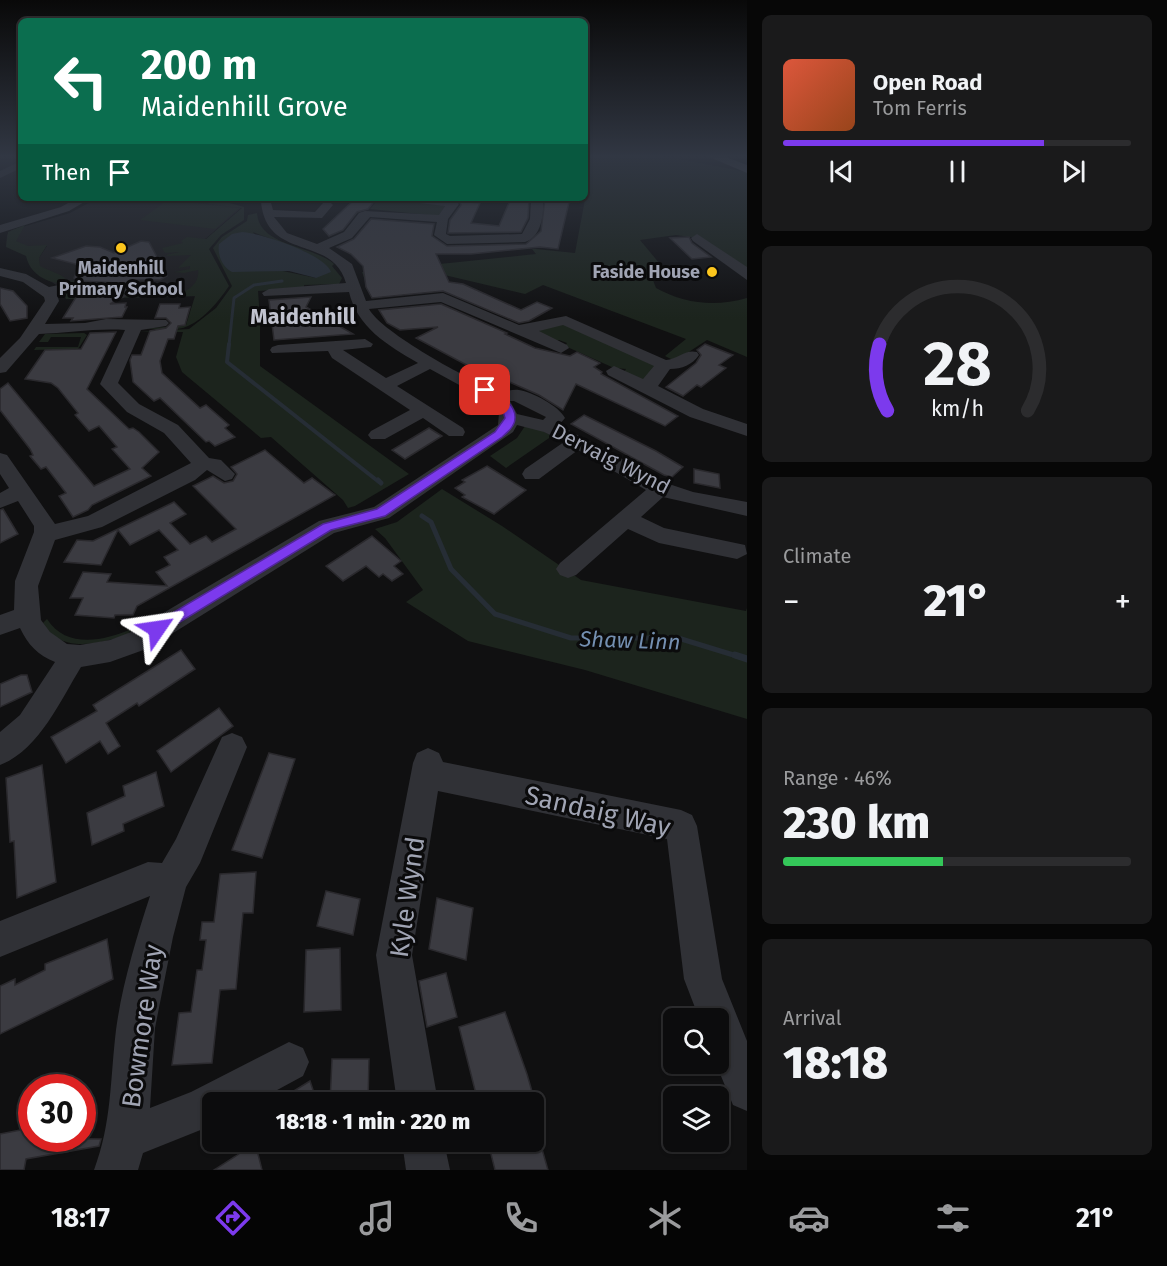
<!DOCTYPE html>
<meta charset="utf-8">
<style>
:root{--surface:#0c0c0d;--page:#1a1a1b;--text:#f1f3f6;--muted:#9a9b9d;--line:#2c2c2e;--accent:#7c3aed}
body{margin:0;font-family:"Fira Sans",sans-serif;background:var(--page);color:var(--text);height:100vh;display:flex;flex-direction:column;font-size:22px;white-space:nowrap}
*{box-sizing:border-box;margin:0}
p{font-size:20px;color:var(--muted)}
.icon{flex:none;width:33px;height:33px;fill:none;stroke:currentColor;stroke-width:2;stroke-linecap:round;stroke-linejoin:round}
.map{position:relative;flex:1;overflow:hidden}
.sheet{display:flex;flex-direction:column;gap:15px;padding:15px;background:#070707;width:420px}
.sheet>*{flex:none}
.hud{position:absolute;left:18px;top:18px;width:570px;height:183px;border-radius:9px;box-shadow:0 2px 4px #0004,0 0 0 2px var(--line);background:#0b6e4f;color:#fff;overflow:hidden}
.controls{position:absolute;left:663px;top:1008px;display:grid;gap:12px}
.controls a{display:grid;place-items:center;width:66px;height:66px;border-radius:9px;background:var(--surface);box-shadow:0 2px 4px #0004,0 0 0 2px var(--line);font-size:30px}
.speed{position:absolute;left:18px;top:1074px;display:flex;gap:12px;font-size:30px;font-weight:700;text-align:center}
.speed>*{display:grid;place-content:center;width:78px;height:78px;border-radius:50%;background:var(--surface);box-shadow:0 2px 4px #0004,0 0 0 2px var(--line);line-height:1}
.speed .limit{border:9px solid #d22;background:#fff;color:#111}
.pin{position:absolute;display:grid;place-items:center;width:51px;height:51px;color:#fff;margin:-26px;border-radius:12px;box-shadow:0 3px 9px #0006}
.me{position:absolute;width:66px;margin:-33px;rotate:58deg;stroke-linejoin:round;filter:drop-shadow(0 0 4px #0008)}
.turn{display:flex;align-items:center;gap:21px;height:126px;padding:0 24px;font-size:27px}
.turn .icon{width:78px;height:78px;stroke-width:2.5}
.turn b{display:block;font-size:42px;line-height:51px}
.then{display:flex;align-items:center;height:57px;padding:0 24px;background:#0003;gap:12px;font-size:22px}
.big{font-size:45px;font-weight:800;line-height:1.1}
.sheet .widget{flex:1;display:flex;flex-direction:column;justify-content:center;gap:9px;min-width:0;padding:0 21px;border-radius:9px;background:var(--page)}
.sheet .dial{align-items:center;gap:0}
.dial svg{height:156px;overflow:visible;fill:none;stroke:var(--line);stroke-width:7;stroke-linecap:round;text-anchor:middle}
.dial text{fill:var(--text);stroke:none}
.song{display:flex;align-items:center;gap:18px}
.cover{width:72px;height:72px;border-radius:9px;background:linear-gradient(135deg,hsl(10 70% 55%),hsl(20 70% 35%))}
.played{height:6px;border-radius:3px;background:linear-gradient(90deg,var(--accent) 75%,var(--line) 75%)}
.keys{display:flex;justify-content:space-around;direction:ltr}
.heat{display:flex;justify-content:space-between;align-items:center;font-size:33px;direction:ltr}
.charge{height:9px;border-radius:4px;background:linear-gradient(90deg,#34c759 46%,var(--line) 0)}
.trip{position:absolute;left:202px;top:1092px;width:342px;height:60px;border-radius:9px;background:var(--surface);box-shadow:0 2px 4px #0004,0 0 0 2px var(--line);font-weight:800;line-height:60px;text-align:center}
.menu{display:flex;height:96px;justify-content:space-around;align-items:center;background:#050505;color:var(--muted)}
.menu .icon{width:42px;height:42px}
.menu .on{color:var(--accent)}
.menu b{font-size:27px;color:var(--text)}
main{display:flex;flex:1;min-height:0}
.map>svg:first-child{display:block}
</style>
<main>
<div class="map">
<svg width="747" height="1170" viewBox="0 0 747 1170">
<rect width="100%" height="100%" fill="#101011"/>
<polygon fill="#1c1c1e" points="98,198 154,198 242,207 196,247 209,296 66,299 64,292 58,286 40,275 39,258 47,246 6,247 7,235 12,230 70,213"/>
<g fill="#1c241d" fill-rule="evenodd">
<path d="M585,156h78l84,16v104l-50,-38 -21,-3 -36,5 20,24 -9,11 5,13c29,16 59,19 91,10v59l-40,-17 -32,21 -10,-5 21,-17 -143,-54 -18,9 -89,-21 -70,10 -4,-11 174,-18 -4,-5h4l39,4 11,-59z"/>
<path d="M232,198l-2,5 14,4v13l-23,15 -12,14 20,37c-10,15 -25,33 -41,40 -12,6 -33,2 -47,3l45,-4 9,-29 -129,3 -3,-8 22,-2 -2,4 16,-2 63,3 4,-8 6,1v-5l9,7 -1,4c11,-3 20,-12 18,-23l-14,3 -10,-1 16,-3v-3l-12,2 13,-13 -23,1 -2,-1 14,-3 -15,1 -3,-5 21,-5 -2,-2 6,-4 19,2 36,-31 -74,-9z"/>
<polygon points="379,198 439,204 445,206 439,216 370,209"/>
<polygon points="168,200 239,208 215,229 140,220"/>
<path d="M257,213c2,34 56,32 77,51l-2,2 10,12 -3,6 -35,1v3l-46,3 2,27 5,2 -5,1v45l149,108 -54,32 -7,2 -5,-8 -72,-63 -10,1 -79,-66 -6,-15 7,-25h-44l50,-3 27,-21 16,-22 -19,-38 9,-11 25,-16 1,-6zM253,232l52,20 11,26 -38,-8z"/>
<path d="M25,225l-9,16 12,5 19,-1 -8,13 1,8c10,6 20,6 28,15l19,1 -2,3c-22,1 -53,-2 -59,-29l-20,-9 2,-15z"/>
<polygon points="553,323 565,323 652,360 656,369 640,382 624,372 626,369 614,368 565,346 567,343 559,340 555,342 537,332"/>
<polygon points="84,333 87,335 78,349 34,350 36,347 78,347 81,337 51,337 48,342 39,342 45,334"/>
<polygon points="525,426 537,428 552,436 506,468 490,456 517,438"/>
<polygon points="442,489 502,526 581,580 746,611 747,608 747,719 585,670 468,641 406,602 423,590 385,538 375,529 397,522"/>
<path d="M47,619c19,30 57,22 84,10l-3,6c-28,8 -67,20 -85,-12z"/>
</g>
<path fill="#262d35" d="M242,232c19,1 83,22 89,40l-15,6 -27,-7 -57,1c-10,-5 -15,-18 -13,-28l13,-10z"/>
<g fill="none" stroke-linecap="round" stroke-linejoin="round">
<polyline stroke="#262d35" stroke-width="3" points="229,345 234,298 254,285 282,281"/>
<polyline stroke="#262d35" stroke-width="4" points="229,344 227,362 379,482"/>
<g stroke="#262d35" stroke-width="5">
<polyline points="378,480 381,483"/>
<polyline points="422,516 431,522 451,569 495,614 571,638 678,638 740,657"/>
</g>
<polyline stroke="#262d35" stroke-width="7" points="735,655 747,659"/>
</g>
<g fill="#3b3b41" stroke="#2a292d" stroke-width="1.5">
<polygon points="356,198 377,198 368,209 357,212 343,230 329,236 323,229"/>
<polygon points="511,198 529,198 528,218 521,232 448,233 450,220 461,205 459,201 480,203 471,223 499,226"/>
<polygon points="545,198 570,198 558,249 540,247 471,254 436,254 449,282 463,284 521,310 537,302 552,308 529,321 519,323 443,291 372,298 366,287 363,266 351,254 337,247 354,239 371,219 434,224 432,236 447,246 526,244 541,231"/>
<polygon points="689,237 692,243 711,257 692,259 670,238"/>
<polygon points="141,241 149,242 167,276 160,280 137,280 135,284 82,281 74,278 79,265 52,258 86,246 100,247 114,253"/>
<polygon points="0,288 13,291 27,306 27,318 10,321 0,304"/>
<polygon points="78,294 127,295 110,304 126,303 125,307 127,307 122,317 71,321 73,318 63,318"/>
<polygon points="311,297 306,307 353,334 274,340 269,300"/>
<polygon points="160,304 180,304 179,308 190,307 185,325 178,326 174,339 168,339 160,361 162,373 200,408 206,405 229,425 225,428 235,437 215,446 209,441 206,442 160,398 154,401 133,382 130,360 132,355 141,355 150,331 166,328 171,323 166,318 155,318"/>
<polygon points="441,304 507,333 505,334 535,348 570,356 577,352 600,363 594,367 602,372 601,374 678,416 665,426 576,384 563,410 539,395 498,377 489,377 416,338 438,327 400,330 387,323 379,310"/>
<polygon points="116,332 87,389 129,429 133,428 139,432 159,452 142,468 151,476 92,505 88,510 73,517 59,496 66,493 46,467 41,469 30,456 33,455 30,449 0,410 0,389 8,383 94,486 130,469 112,449 117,447 99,426 89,431 75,415 78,413 58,388 51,383 25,379 45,350 81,349 90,333"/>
<polygon points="705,344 733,355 719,365 726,368 701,387 697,385 683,396 666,387 696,363 701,355 697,350"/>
<polygon points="584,415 656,451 683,467 672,477 664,475 571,424"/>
<polygon points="429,428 442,436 405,459 392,450"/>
<polygon points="265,450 304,483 312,478 335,495 137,606 133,615 115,615 114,618 75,615 83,598 70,598 83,572 111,574 107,582 167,586 156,572 170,565 164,557 178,550 159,530 130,545 118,530 101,565 64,562 77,540 93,541 174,502 186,514 170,523 190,544 206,536 212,542 236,529 193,486 213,476 224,483 233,481 237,474 231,467"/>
<polygon points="487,466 526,490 494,514 462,497 465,495 455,488 465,482 462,480"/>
<polygon points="694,469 719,474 720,488 694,483"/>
<polygon points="3,509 18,534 0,543 0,510"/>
<polygon points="372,536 401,561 394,566 403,574 392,581 383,574 379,577 366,566 343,581 326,566"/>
<polygon points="181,650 195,669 139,706 137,703 106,723 120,746 108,754 100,741 66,763 51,737 97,711 93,705"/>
<polygon points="21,675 27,675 32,692 0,707 0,684"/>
<polygon points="219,708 233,726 171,772 157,751"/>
<polygon points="269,753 295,759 262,858 232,850"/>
<polygon points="42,765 56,882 17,898 14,841 10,842 6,778"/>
<polygon points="156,772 164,806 123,824 124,831 92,845 87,813 125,796 123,786"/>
<polygon points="256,872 253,913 243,913 236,989 220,990 212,1063 172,1065 179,1013 191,1012 197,970 202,970 206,940 200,940 202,922 214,922 220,874"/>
<polygon points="326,891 360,899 353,935 317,926"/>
<polygon points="437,898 473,908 466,960 429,949"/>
<polygon points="107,939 113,979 0,1034 0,986 15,979 15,985 45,970 45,964"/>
<polygon points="340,948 341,1010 304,1012 306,950"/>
<polygon points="446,973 457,1017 427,1027 419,981"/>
<polygon points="505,1012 527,1074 535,1102 478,1102 459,1027"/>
<polygon points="332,1059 369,1059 368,1102 330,1102"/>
<polygon points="310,1081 317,1102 276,1102"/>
<polygon points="31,1128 29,1138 101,1139 99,1146 26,1159 24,1170 0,1170 0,1134"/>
<polygon points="255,1142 262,1170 214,1170 236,1156"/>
<polygon points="488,1142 540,1142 548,1170 495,1170"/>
</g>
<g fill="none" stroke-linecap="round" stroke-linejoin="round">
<g fill="#303136" fill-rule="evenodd">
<polygon points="21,161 21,168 0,178 0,171"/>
<polygon points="77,198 91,198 69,211 0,233 0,225 61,207"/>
<path d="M255,198l15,1 3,11 42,2 8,-9h8l2,2 -11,13 -48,-1 13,16 30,11 27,-12 15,-19 6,-2 74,4 6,-9 -43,-5 -6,-3 61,4 2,2 -11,15 -2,15 4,2 72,-2 8,-15 1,-21h12c1,15 -1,39 -18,44l-78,2 -13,-9 3,-13 -67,-5 -18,21 -23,10 23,16 14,37 77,-8 76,32 47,-9 100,44c12,-1 19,-11 31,-8l2,3c-7,10 -17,14 -29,14l-12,17 45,23 44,15v12l-57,-19 -82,-42 -2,-4 8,-5 29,13 11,-13 -91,-41 -24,6 28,14 2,3 -8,5 -120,-51 -72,7c12,23 101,72 127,81 7,3 15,-1 23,0 13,2 40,16 46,28l-6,7 110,59 24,8 54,10v14l-84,-19 -22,20 23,11 81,17 2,9 -10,5 -78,-16 -31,-14 -52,46 -8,3 -8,-3 -4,-6 4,-6 86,-73 -68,-40 -39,29h-14l-3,-5 3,-5 39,-27 -20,-10 -27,-7 -4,7 -124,86 -55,15 -185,115 -39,14 -29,5c-21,34 -42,83 -81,98v-33l20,-17 35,-53c-17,-7 -27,-17 -35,-34l-20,7v-20l14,-5 1,-29 19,-49v-6l-16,-25 -18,7v-15l9,-5 -9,-14v-21l7,2 48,69 33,-8 103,-53 -27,-30 -37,-21 -27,-28 25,-54c-28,-2 -58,3 -86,4l-33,38 -6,1v-15l20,-20 25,-37 -1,-4 -21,-15 -23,-6v-8l26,6 23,13 19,-4 91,4v6l-5,1 -86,-3 -11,3 2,7 -14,23 40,-1 21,-4 60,1 3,3 -3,3 -25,4 -23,53 21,21 39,21 31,33 12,2 14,14 -3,5 -7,2 -18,-11 -12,10 -93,47 -47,13 -17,46 3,34 9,12 17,12 13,1 30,-5 21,-8 188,-111 55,-14 124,-82 1,-12 -5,-9 -64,-35 -33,17 66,42 2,4 -2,4h-14l-26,-18 -38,21h-14l-3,-4 3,-4 39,-21 -78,-52 -4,-7 -56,2 -2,-3 2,-3 6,-2 87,-6 8,5 -2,3 -28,3 43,28 32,-15c-31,-18 -61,-36 -69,-71l-85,4 -2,-3 7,-4 77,-6c-14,-49 -79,-21 -85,-81zM510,401h4l32,16 -3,3 -26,-6z"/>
<polygon points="697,234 747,267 747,280 693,241 691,238"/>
<path d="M232,733l10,4 5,10 -47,116 -14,24 -13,50 -18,91 -5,80 41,-16 98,-50 14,6 6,14 -6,14 -48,26h-42v23l-70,28 -5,17h-44c18,-48 16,-90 22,-140 6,-45 20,-91 34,-134l-150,61v-36l148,-59 14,1 14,-24 46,-102z"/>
<polygon points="428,748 439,753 443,762 681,810 692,815 697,826 722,979 747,1041 747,1111 733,1105 716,1064 718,1064 718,1018 699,1018 684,979 667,839 438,791 412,955 438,1102 397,1102 376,955 413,763 417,753"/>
<polygon points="402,1142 444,1142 450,1170 406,1170"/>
</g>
<polygon fill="#4c4d55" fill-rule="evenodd" points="707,156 723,156 747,165 747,173"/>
</g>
<linearGradient id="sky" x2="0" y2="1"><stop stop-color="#090909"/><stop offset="0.49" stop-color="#313743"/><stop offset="1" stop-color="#313743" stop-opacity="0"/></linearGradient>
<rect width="747" height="319" fill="url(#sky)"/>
<path fill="#7c3aed" stroke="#51269a" stroke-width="1.5" d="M482,388c12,-1 34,16 33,30 0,8 -7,14 -13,19l-117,79 -54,14 -169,103h-10l-2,-4 2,-4 171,-101 54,-15 118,-77 10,-14c-3,-13 -12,-19 -23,-25z"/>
<g fill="#fcc61d" stroke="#0b0b0c" stroke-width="2">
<circle cx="121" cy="248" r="6"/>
<circle cx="712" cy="272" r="6"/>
</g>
<g text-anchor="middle" stroke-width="6" stroke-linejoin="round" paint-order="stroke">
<g font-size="18" font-weight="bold" fill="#a0a4b3" stroke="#0b0b0c">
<text x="121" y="274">Maidenhill<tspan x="121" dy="21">Primary School</tspan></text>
<text x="700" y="278" text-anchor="end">Faside House</text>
</g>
<g font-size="21" fill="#a0a4b3" stroke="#0b0b0c">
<text transform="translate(611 459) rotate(27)" y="7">Dervaig Wynd</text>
</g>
<g font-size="22" font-weight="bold" fill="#c1c3cf" stroke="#0b0b0c">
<text x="303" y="324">Maidenhill</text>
</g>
<g font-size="22" font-style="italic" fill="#748fb1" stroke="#0b0b0c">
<text transform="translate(630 640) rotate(2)" y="8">Shaw Linn</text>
</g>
<g font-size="26" fill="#a0a4b3" stroke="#0b0b0c">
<text transform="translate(598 811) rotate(13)" y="9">Sandaig Way</text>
<text transform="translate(407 897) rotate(-82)" y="9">Kyle Wynd</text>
<text transform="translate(142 1026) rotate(-82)" y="9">Bowmore Way</text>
</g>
</g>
</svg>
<div class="controls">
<a><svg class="icon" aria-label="search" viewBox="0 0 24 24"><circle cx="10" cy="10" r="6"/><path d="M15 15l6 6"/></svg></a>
<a><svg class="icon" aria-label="layers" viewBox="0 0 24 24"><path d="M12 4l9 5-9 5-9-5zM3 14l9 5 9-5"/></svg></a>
</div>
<div class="speed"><div class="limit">30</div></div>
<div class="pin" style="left:485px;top:390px;background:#d93025"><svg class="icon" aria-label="arrive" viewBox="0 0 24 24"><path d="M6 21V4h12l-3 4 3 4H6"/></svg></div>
<svg class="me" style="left:157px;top:629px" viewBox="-20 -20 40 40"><path d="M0-17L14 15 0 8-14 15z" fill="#7c3aed" stroke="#fff" stroke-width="4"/></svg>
<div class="trip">18:18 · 1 min · 220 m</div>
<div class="hud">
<div class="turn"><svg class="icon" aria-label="left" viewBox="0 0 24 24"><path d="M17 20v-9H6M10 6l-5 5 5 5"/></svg><div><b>200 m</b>Maidenhill Grove</div></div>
<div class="then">Then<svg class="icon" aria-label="arrive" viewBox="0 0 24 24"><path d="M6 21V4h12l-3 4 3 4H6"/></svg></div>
</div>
</div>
<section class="sheet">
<div class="widget">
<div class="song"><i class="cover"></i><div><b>Open Road</b><p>Tom Ferris</p></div></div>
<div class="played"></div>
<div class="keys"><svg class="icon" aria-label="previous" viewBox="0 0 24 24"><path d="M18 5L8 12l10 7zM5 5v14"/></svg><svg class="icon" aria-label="pause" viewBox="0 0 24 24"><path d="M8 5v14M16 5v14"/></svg><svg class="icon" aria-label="next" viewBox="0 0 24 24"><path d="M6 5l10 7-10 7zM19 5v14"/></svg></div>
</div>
<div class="widget dial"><svg viewBox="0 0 100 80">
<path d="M14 69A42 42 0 1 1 86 69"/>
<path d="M14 69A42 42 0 0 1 10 35" stroke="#7c3aed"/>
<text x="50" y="56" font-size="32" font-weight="700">28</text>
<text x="50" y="72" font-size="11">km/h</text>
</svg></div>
<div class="widget"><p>Climate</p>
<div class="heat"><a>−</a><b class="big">21°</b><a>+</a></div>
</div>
<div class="widget"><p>Range · 46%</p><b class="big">230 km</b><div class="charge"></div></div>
<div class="widget"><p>Arrival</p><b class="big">18:18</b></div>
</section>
</main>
<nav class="menu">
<b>18:17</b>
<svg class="icon on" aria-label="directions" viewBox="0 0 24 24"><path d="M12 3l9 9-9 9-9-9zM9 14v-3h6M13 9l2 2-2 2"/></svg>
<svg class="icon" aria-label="music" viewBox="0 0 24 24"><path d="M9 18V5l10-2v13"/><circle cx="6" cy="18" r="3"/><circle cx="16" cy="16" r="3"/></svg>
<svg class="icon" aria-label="phone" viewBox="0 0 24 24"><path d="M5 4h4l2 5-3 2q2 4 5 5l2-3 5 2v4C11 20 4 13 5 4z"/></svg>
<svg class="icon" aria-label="climate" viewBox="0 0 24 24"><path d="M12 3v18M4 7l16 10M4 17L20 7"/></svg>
<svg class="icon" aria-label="car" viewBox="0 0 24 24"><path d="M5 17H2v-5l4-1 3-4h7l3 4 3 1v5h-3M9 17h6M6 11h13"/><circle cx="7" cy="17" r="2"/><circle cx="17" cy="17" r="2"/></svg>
<svg class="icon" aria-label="filters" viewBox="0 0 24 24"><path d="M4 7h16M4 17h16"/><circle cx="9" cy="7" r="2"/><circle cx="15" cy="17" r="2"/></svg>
<b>21°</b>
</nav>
